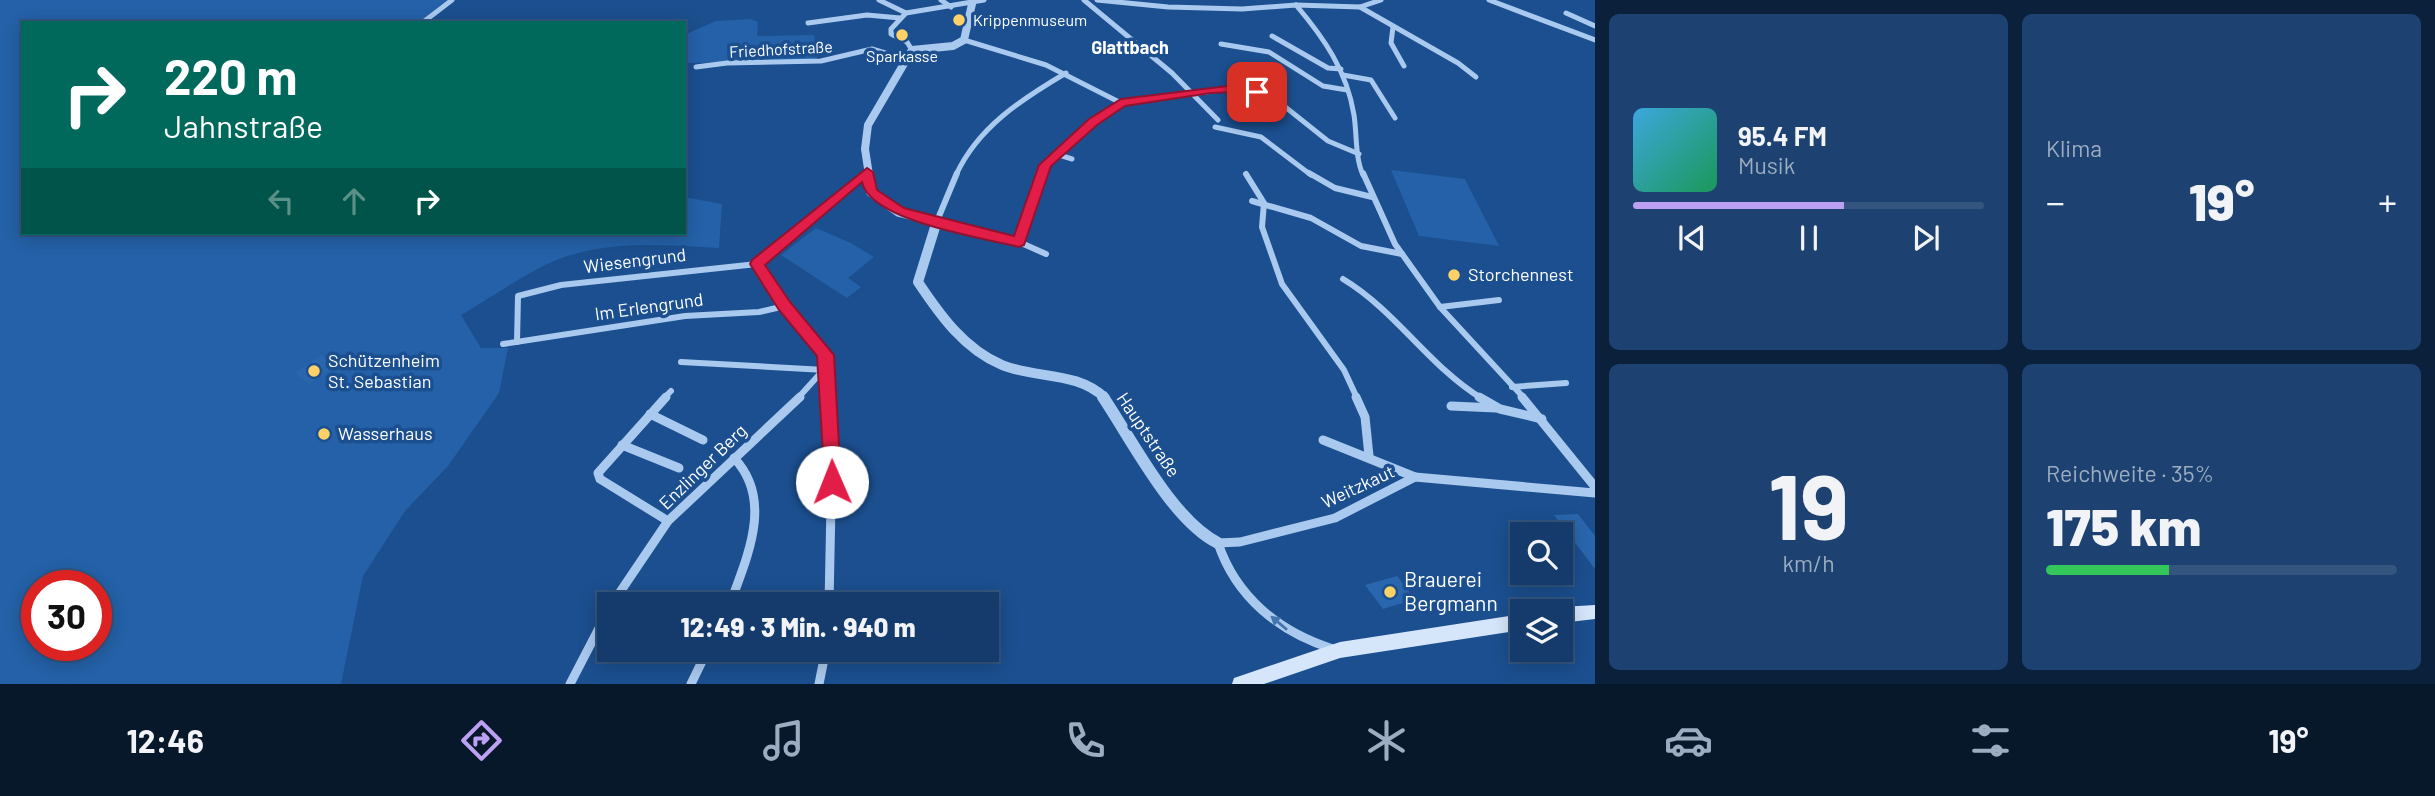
<!DOCTYPE html>
<html lang="de">
<meta charset="utf-8">
<style>
:root{--surface:#143b6b;--page:#1d4271;--text:#f1f3f6;--muted:#9dadc1;--line:#33557e;--accent:#bca0f2}
body{margin:0;font-family:Barlow,sans-serif;background:var(--page);color:var(--text);height:100vh;display:flex;flex-direction:column;font-size:26px;white-space:nowrap}
*{box-sizing:border-box;margin:0}
p{font-size:23px;color:var(--muted)}
.icon{flex:none;width:38px;height:38px;fill:none;stroke:currentColor;stroke-width:2;stroke-linecap:round;stroke-linejoin:round}
.map{position:relative;flex:1;overflow:hidden}
.panel{display:flex;flex-direction:column;gap:14px;padding:14px;background:#0b203b;width:840px}
.panel>*{flex:none}
.top-card{position:absolute;left:21px;top:21px;width:665px;height:214px;border-radius:0px;box-shadow:0 4px 18px #0003,0 0 0 2px var(--line);background:#00695c;color:#fff;overflow:hidden}
.tools{position:absolute;left:1510px;top:522px;display:grid;gap:14px}
.tools a{display:grid;place-items:center;width:63px;height:63px;border-radius:0px;background:var(--surface);box-shadow:0 4px 18px #0003,0 0 0 2px var(--line);font-size:35px}
.speed{position:absolute;left:21px;top:570px;display:flex;gap:14px;font-size:35px;font-weight:700;text-align:center}
.speed>*{display:grid;place-content:center;width:91px;height:91px;border-radius:50%;background:var(--surface);box-shadow:0 4px 18px #0003,0 0 0 2px var(--line);line-height:1}
.speed .limit{border:10px solid #d22;background:#fff;color:#111}
.pin{position:absolute;display:grid;place-items:center;width:60px;height:60px;color:#fff;margin:-30px;border-radius:14px;box-shadow:0 4px 10px #0006}
.me{position:absolute;width:77px;margin:-38px;rotate:359deg;stroke-linejoin:round;filter:drop-shadow(0 0 5px #0008)}
.turn{display:flex;align-items:center;gap:24px;height:147px;padding:0 28px;font-size:32px}
.turn .icon{width:91px;height:91px;stroke-width:2.5}
.turn b{display:block;font-size:49px;line-height:60px}
.lanes{display:flex;align-items:center;height:66px;padding:0 28px;background:#0003;justify-content:center;gap:35px;direction:ltr}
.lanes .off{opacity:.35}
.big{font-size:52px;font-weight:800;line-height:1.1}
.panel .widget{flex:1;display:flex;flex-direction:column;justify-content:center;gap:10px;min-width:0;padding:0 24px;border-radius:10px;background:var(--page)}
.panel .dial{align-items:center;gap:0}
.dial b{font-size:91px;line-height:1}
.song{display:flex;align-items:center;gap:21px}
.cover{width:84px;height:84px;border-radius:10px;background:linear-gradient(135deg,hsl(200 70% 55%),hsl(150 70% 35%))}
.played{height:7px;border-radius:4px;background:linear-gradient(90deg,var(--accent) 60%,var(--line) 60%)}
.keys{display:flex;justify-content:space-around;direction:ltr}
.heat{display:flex;justify-content:space-between;align-items:center;font-size:38px;direction:ltr}
.charge{height:10px;border-radius:5px;background:linear-gradient(90deg,#34c759 35%,var(--line) 0)}
.panel .tiles{flex:1;display:grid;gap:14px;grid-template-columns:repeat(2,1fr)}
.trip{position:absolute;left:597px;top:592px;width:402px;height:70px;border-radius:0px;background:var(--surface);box-shadow:0 4px 18px #0003,0 0 0 2px var(--line);font-weight:800;line-height:70px;text-align:center}
.dock{display:flex;height:112px;justify-content:space-around;align-items:center;background:#08182b;color:var(--muted)}
.dock .icon{width:49px;height:49px}
.dock .active{color:var(--accent)}
.dock b{font-size:32px;color:var(--text)}
main{display:flex;flex:1;min-height:0}
.map>svg:first-child{display:block}
</style>
<main>
<div class="map">
<svg width="1595" height="684" viewBox="0 0 1595 684">
<rect width="100%" height="100%" fill="#1b4f8f"/>
<g fill="#2461a8" fill-rule="evenodd">
<path d="M0,0h447l-29,23h-395v210h661v-36l38,7 -3,44c-54,-3 -108,-8 -160,11 -29,11 -70,40 -98,56l20,33h27l-9,45 -51,73 -43,45 -42,65 -22,108h-341zM37,586h59v60h-59z"/>
<polygon points="751,19 758,22 757,36 814,35 817,61 684,63 684,35 716,21"/>
<polygon points="1391,170 1465,179 1499,246 1419,236"/>
<polygon points="816,228 851,243 874,257 848,278 861,287 847,298 781,255"/>
</g>
<g fill="#2a66ad">
<polygon points="321,355 335,366 309,384 295,373"/>
<polygon points="1578,514 1595,536 1595,569 1554,515"/>
<polygon points="1397,576 1415,599 1383,609 1365,585"/>
</g>
<g fill="none" stroke-linecap="round" stroke-linejoin="round">
<g stroke="#a9c9ee" stroke-width="5">
<polyline points="879,0 906,13"/>
<polyline points="941,0 951,7"/>
<polyline points="1084,0 1172,73 1218,120"/>
<polyline points="1097,0 1168,7 1242,9 1296,5 1360,7 1381,0"/>
<polyline points="1489,0 1595,40"/>
<path d="M1296,5c28,33 51,66 58,110 3,19 1,43 9,60"/>
<polyline points="1360,7 1458,63 1476,77"/>
<polyline points="1566,13 1595,26"/>
<polyline points="422,23 452,0"/>
<polyline points="808,23 867,15 900,18"/>
<polyline points="1393,27 1391,43 1404,66"/>
<polyline points="1272,36 1328,68 1341,69"/>
<polyline points="964,40 1046,65 1121,103"/>
<polyline points="1221,44 1269,52 1323,86 1347,90"/>
<polyline points="912,50 907,42 891,34 891,29 906,13 984,0"/>
<polyline points="696,67 727,63 821,61 872,49 905,59"/>
<polyline points="1343,75 1371,80 1395,118"/>
<polyline points="1215,127 1261,137 1311,175"/>
<polyline points="1056,154 1072,159"/>
<polyline points="863,175 867,172"/>
<path d="M956,175c22,-48 66,-76 110,-102"/>
<polyline points="1042,175 1045,165 1093,122 1121,103 1236,88 1257,92 1279,102 1328,141 1359,154"/>
</g>
<g stroke="#a9c9ee" stroke-width="6">
<polyline points="957,173 937,221 1019,242 1046,254"/>
<polyline points="1309,173 1335,188 1372,197"/>
<polyline points="1363,173 1395,244 1440,307 1524,398"/>
<polyline points="1246,174 1264,203 1262,227 1282,284 1344,370 1357,398"/>
<polyline points="1252,201 1311,218 1361,246 1402,254"/>
<polyline points="1019,242 1042,173"/>
<path d="M1343,279c53,32 86,87 138,119"/>
<polyline points="1440,307 1499,300"/>
<polyline points="517,342 518,296 561,285 757,264"/>
<polyline points="503,344 685,316 759,312 785,306"/>
<polyline points="681,362 825,370"/>
<polyline points="1512,387 1566,383"/>
<polyline points="664,398 671,391"/>
<polyline points="798,398 826,367"/>
<polyline points="828,398 825,355 785,306 757,264 865,173"/>
</g>
<g stroke="#a9c9ee" stroke-width="9">
<polyline points="666,397 598,473 600,479 668,521"/>
<polyline points="828,397 832,455 829,604"/>
<polyline points="1356,397 1365,417 1369,456"/>
<polyline points="1479,397 1500,409 1542,419"/>
<polyline points="1522,397 1595,487"/>
<polyline points="1451,406 1496,408"/>
<polyline points="650,414 703,440"/>
<polyline points="1323,440 1415,477"/>
<polyline points="622,445 679,468"/>
<polyline points="612,604 668,521 800,397"/>
<path d="M730,604c17,-47 44,-104 4,-146"/>
<path d="M1333,649c-54,-17 -97,-52 -115,-106l22,-1 95,-24 80,-41 180,16"/>
<polyline points="570,684 609,609"/>
<polyline points="691,684 708,649"/>
<polyline points="819,684 826,649"/>
</g>
<polyline stroke="#a9c9ee" stroke-width="8" points="869,175 865,149 868,125 912,50 953,46 964,40 972,4"/>
<path stroke="#a9c9ee" stroke-width="10" d="M868,173l3,19 28,20 38,9 -19,61c22,33 46,67 84,83 34,14 75,6 103,33"/>
<path stroke="#a9c9ee" stroke-width="12" d="M1103,397c29,43 69,123 115,146"/>
<g fill="#d6e6fa" fill-rule="evenodd">
<polygon points="1595,605 1595,619 1561,623 1561,611 1555,611 1561,607"/>
<polygon points="1522,614 1522,630 1340,658 1264,684 1232,684 1234,678 1240,676 1340,642"/>
</g>
</g>
<defs><path id="oneway-solid" d="M-6-.8H1V-3.2L6.5 0L1 3.2V.8H-6Z" transform="scale(1.75)"/></defs>
<use fill="#4674ac" href="#oneway-solid" transform="translate(1279 623) rotate(-140)"/>
<path fill="#e11d48" stroke="#92132f" stroke-width="2" d="M1236,85l27,7 -6,3 -21,-3 -25,1 -86,13 -28,19 -46,41 -27,79 -5,2c-36,-9 -149,-26 -157,-65l-97,83 25,37 44,53 7,127 -3,5h-13l-8,-131 -38,-46 -29,-46 2,-4 115,-92 6,4 4,18 27,18 110,28 25,-71 50,-46 32,-20z"/>
<g fill="#ffd166" stroke="#1b4f8f" stroke-width="2.5">
<circle cx="959" cy="20" r="7"/>
<circle cx="902" cy="35" r="7"/>
<circle cx="1454" cy="275" r="7"/>
<circle cx="314" cy="371" r="7"/>
<circle cx="324" cy="434" r="7"/>
<circle cx="1390" cy="592" r="7"/>
</g>
<g text-anchor="middle" stroke-width="7" stroke-linejoin="round" paint-order="stroke">
<g font-size="16" fill="#fff" stroke="#1b4f8f" text-anchor="start">
<text x="973" y="26">Krippenmuseum</text>
<text x="902" y="62" text-anchor="middle">Sparkasse</text>
</g>
<g font-size="16" fill="#fff" stroke="#1b4f8f">
<text transform="translate(781 49) rotate(-3)" y="6">Friedhofstraße</text>
</g>
<g font-size="18" font-weight="bold" fill="#fff" stroke="#1b4f8f">
<text x="1130" y="54">Glattbach</text>
</g>
<g font-size="18" fill="#fff" stroke="#1b4f8f">
<text transform="translate(635 261) rotate(-7)" y="6">Wiesengrund</text>
<text transform="translate(649 307) rotate(-8)" y="6">Im Erlengrund</text>
<text transform="translate(1148 435) rotate(56)" y="6">Hauptstraße</text>
<text transform="translate(703 467) rotate(-44)" y="6">Enzlinger Berg</text>
<text transform="translate(1358 487) rotate(-25)" y="6">Weitzkaut</text>
</g>
<g font-size="18" fill="#fff" stroke="#1b4f8f" text-anchor="start">
<text x="1468" y="281">Storchennest</text>
<text x="328" y="367">Schützenheim<tspan x="328" dy="21">St. Sebastian</tspan></text>
<text x="338" y="440">Wasserhaus</text>
</g>
<g font-size="21" fill="#fff" stroke="#1b4f8f" text-anchor="start">
<text x="1404" y="587">Brauerei<tspan x="1404" dy="24">Bergmann</tspan></text>
</g>
</g>
</svg>
<div class="tools">
<a><svg class="icon" aria-label="search" viewBox="0 0 24 24"><circle cx="10" cy="10" r="6"/><path d="M15 15l6 6"/></svg></a>
<a><svg class="icon" aria-label="layers" viewBox="0 0 24 24"><path d="M12 4l9 5-9 5-9-5zM3 14l9 5 9-5"/></svg></a>
</div>
<div class="speed"><div class="limit">30</div></div>
<div class="pin" style="left:1257px;top:92px;background:#d93025"><svg class="icon" aria-label="arrive" viewBox="0 0 24 24"><path d="M6 21V4h12l-3 4 3 4H6"/></svg></div>
<svg class="me" style="left:832px;top:482px" viewBox="-20 -20 40 40"><circle r="19" fill="#fff"/><path d="M0-13L10 11 0 6-10 11z" fill="#e11d48"/></svg>
<div class="trip">12:49 · 3 Min. · 940 m</div>
<div class="top-card">
<div class="turn"><svg class="icon" aria-label="right" viewBox="0 0 24 24"><path d="M7 20v-9h11M14 6l5 5-5 5"/></svg><div><b>220 m</b>Jahnstraße</div></div>
<div class="lanes"><svg class="icon off" aria-label="left" viewBox="0 0 24 24"><path d="M17 20v-9H6M10 6l-5 5 5 5"/></svg><svg class="icon off" aria-label="ahead" viewBox="0 0 24 24"><path d="M12 20V5M6 11l6-6 6 6"/></svg><svg class="icon" aria-label="right" viewBox="0 0 24 24"><path d="M7 20v-9h11M14 6l5 5-5 5"/></svg></div>
</div>
</div>
<section class="panel">
<div class="tiles">
<div class="widget">
<div class="song"><i class="cover"></i><div><b>95.4 FM</b><p>Musik</p></div></div>
<div class="played"></div>
<div class="keys"><svg class="icon" aria-label="previous" viewBox="0 0 24 24"><path d="M18 5L8 12l10 7zM5 5v14"/></svg><svg class="icon" aria-label="pause" viewBox="0 0 24 24"><path d="M8 5v14M16 5v14"/></svg><svg class="icon" aria-label="next" viewBox="0 0 24 24"><path d="M6 5l10 7-10 7zM19 5v14"/></svg></div>
</div>
<div class="widget"><p>Klima</p>
<div class="heat"><a>−</a><b class="big">19°</b><a>+</a></div>
</div>
<div class="widget dial"><b>19</b><p>km/h</p></div>
<div class="widget"><p>Reichweite · 35%</p><b class="big">175 km</b><div class="charge"></div></div>
</div>
</section>
</main>
<nav class="dock">
<b>12:46</b>
<svg class="icon active" aria-label="directions" viewBox="0 0 24 24"><path d="M12 3l9 9-9 9-9-9zM9 14v-3h6M13 9l2 2-2 2"/></svg>
<svg class="icon" aria-label="music" viewBox="0 0 24 24"><path d="M9 18V5l10-2v13"/><circle cx="6" cy="18" r="3"/><circle cx="16" cy="16" r="3"/></svg>
<svg class="icon" aria-label="phone" viewBox="0 0 24 24"><path d="M5 4h4l2 5-3 2q2 4 5 5l2-3 5 2v4C11 20 4 13 5 4z"/></svg>
<svg class="icon" aria-label="climate" viewBox="0 0 24 24"><path d="M12 3v18M4 7l16 10M4 17L20 7"/></svg>
<svg class="icon" aria-label="car" viewBox="0 0 24 24"><path d="M5 17H2v-5l4-1 3-4h7l3 4 3 1v5h-3M9 17h6M6 11h13"/><circle cx="7" cy="17" r="2"/><circle cx="17" cy="17" r="2"/></svg>
<svg class="icon" aria-label="filters" viewBox="0 0 24 24"><path d="M4 7h16M4 17h16"/><circle cx="9" cy="7" r="2"/><circle cx="15" cy="17" r="2"/></svg>
<b>19°</b>
</nav>
